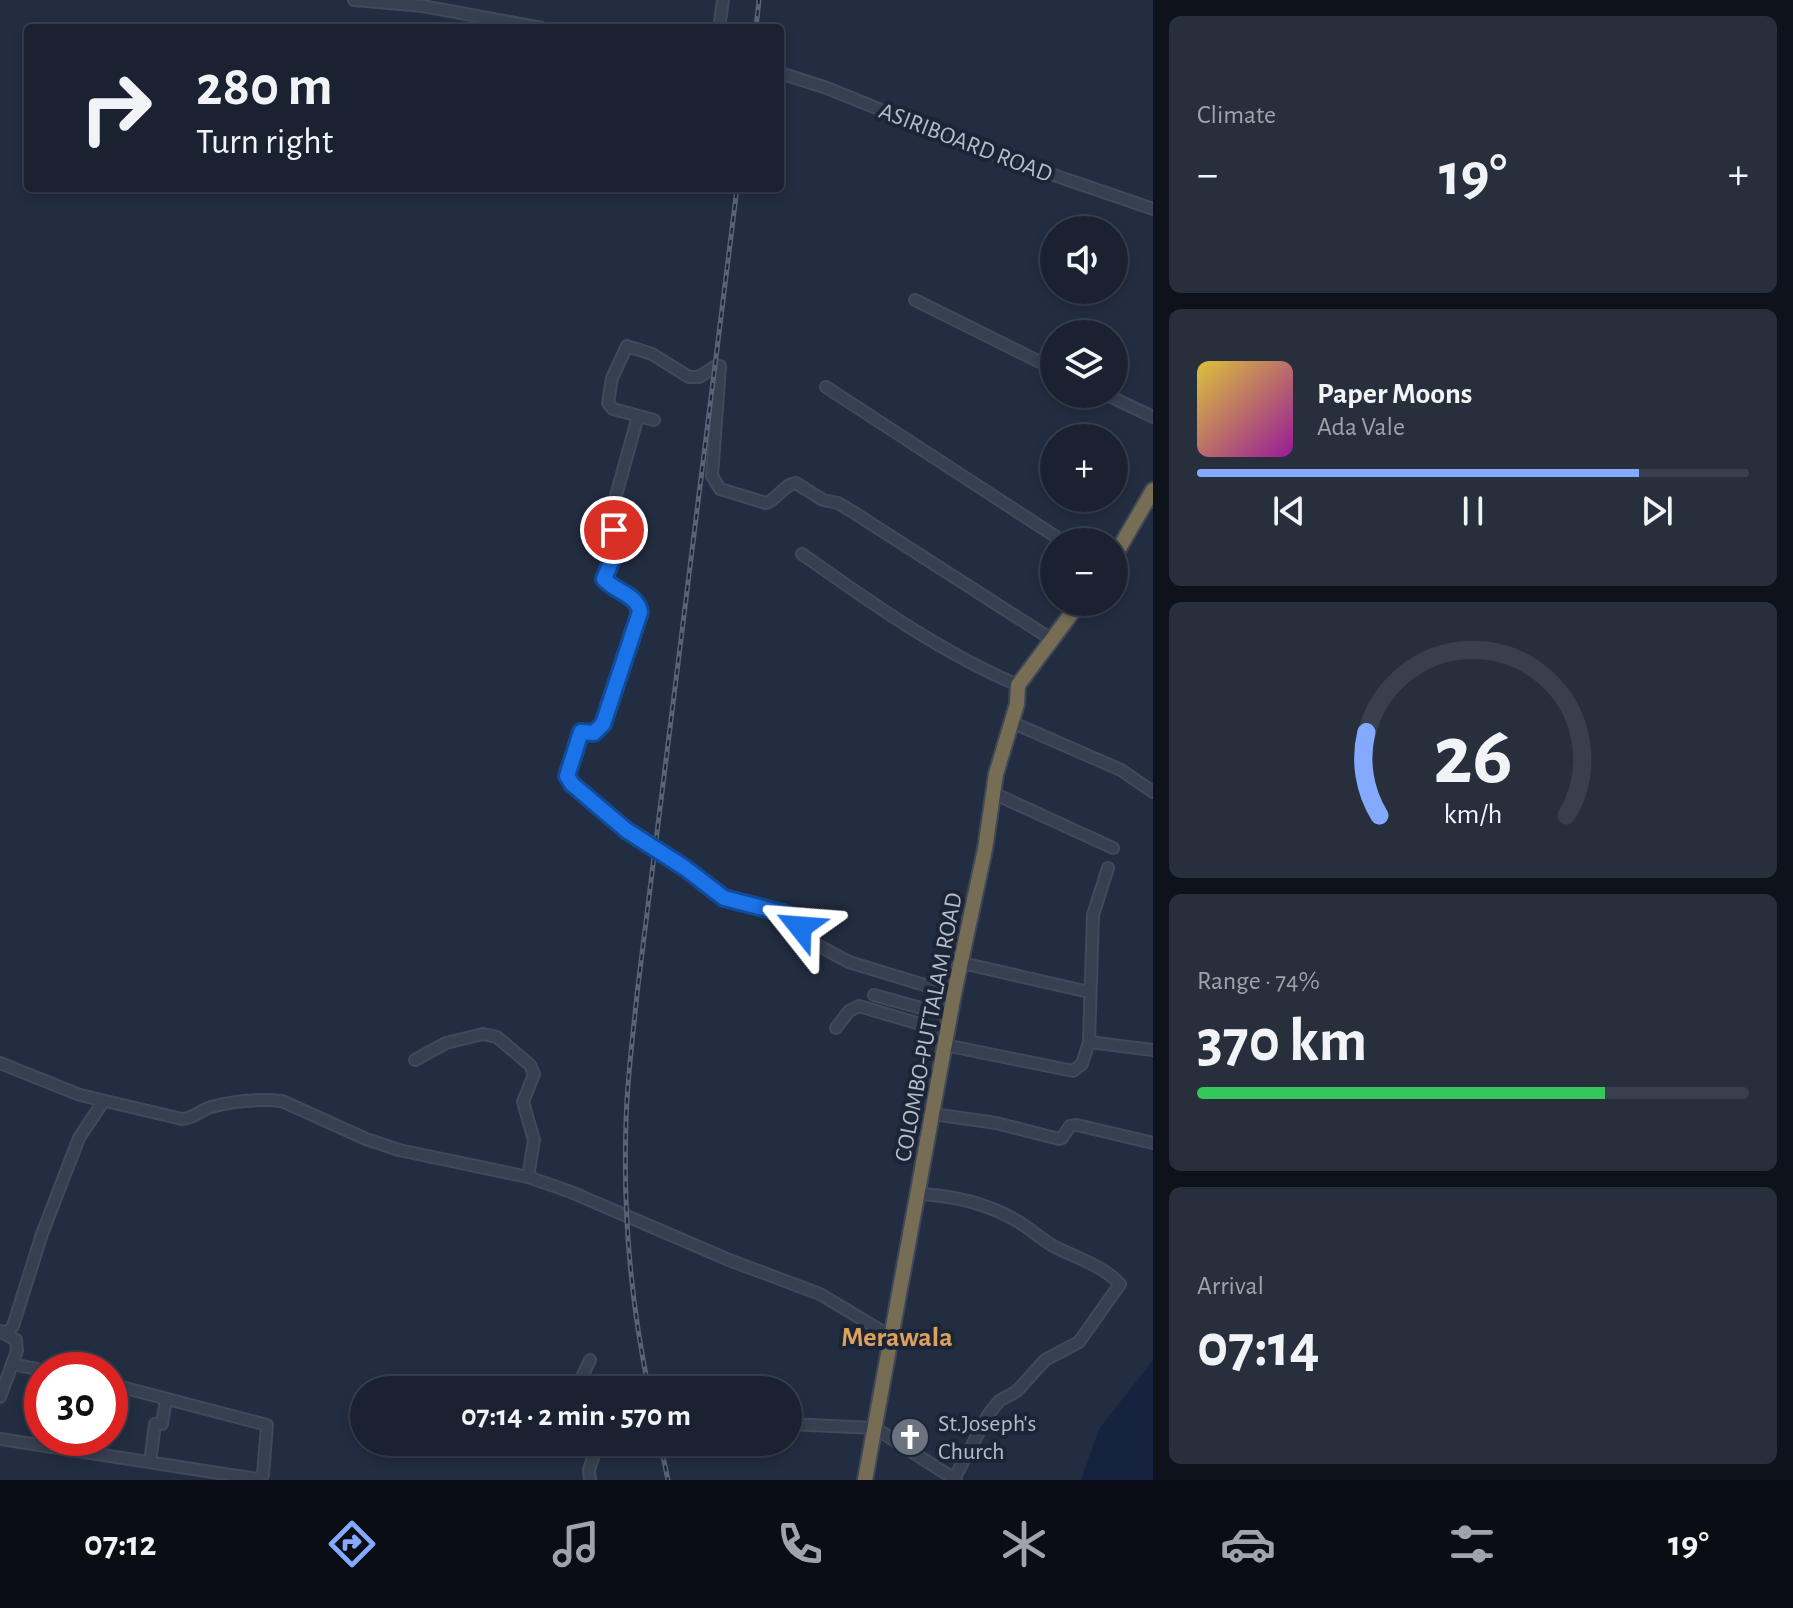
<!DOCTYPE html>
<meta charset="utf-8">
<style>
:root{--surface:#1a2231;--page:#272f3d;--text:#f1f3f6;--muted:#9fa4ab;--line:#383f4d;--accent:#85a9ff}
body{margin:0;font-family:"Alegreya Sans",sans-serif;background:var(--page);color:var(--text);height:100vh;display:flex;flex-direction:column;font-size:30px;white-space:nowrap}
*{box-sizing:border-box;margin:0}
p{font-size:26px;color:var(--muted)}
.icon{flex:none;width:44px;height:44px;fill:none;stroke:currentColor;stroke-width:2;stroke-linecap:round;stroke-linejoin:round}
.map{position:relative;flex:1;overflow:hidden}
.side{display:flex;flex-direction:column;gap:16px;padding:16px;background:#0e131b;width:640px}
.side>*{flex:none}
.banner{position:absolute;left:24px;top:24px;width:760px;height:168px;border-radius:8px;box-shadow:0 4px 12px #0003,0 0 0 2px var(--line);background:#1a2231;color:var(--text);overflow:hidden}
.buttons{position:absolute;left:1040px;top:216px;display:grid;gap:16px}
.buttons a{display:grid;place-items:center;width:88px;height:88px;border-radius:50%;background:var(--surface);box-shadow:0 4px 12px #0003,0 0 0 2px var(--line);font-size:40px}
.speed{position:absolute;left:24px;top:1352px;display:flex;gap:16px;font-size:40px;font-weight:700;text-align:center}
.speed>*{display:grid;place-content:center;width:104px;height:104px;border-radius:50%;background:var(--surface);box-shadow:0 4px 12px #0003,0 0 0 2px var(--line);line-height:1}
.speed .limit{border:12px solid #d22;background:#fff;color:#111}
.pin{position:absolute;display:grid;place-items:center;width:68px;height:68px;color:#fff;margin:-34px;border:4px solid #fff;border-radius:50%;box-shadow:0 2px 8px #0007}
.me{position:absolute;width:88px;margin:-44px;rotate:298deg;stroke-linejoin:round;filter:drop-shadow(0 0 6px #0008)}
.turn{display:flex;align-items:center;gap:28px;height:168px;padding:0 40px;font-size:36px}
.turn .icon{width:104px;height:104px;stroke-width:2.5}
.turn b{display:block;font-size:56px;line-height:68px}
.big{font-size:60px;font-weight:700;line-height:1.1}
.side .card{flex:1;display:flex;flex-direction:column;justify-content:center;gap:12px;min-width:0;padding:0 28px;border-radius:12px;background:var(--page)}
.side .dial{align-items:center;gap:0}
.dial svg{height:208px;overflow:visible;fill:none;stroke:var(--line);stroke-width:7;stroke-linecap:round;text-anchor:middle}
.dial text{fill:var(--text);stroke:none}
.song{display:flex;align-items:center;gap:24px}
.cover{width:96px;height:96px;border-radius:12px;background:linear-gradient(135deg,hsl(50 70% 55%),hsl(300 70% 35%))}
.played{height:8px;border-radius:4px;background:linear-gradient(90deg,var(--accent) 80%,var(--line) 80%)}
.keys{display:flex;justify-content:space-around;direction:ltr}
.heat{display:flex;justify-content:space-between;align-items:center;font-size:44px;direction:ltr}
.charge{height:12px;border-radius:6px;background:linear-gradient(90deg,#34c759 74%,var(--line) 0)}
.trip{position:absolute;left:350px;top:1376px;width:452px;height:80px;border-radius:40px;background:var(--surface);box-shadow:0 4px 12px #0003,0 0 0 2px var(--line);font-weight:700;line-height:80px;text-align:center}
.menu{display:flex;height:128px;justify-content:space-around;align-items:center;background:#0a0e14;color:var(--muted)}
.menu .icon{width:56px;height:56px}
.menu .current{color:var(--accent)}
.menu b{font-size:36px;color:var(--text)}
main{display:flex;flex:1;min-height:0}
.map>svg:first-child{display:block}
</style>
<main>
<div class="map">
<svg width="1153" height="1480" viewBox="0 0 1153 1480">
<rect width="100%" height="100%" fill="#232d41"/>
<polygon fill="#152340" points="1153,1360 1153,1480 1081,1480 1099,1429"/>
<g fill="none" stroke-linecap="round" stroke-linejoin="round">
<defs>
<g id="minor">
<polyline points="354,0 423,6 542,28"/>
<polyline points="719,28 723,0"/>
<polyline points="780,73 827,88 975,148 1153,209"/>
<polyline points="915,300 1054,369"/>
<polyline points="826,387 1064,542"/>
<polyline points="1105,394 1153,417"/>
<path d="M638,416l-29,105 1,6 9,7 1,6 -16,39c10,12 34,16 36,33l-37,112 -5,8 -15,-1 -3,2 -12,39 1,8 57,50 59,38 39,30 68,19 16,23 41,22 105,32"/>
<path d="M654,420l-41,-11 -5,-6 4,-25 15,-32 25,8 37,23h10l17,-11h4l-8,110 8,13 46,14c12,-4 18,-19 30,-20l27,17 15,3 15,9 198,127"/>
<path d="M802,554c68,48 138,98 216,131"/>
<polyline points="1011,722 1121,770 1153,792"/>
<polyline points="993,793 1113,848"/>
<polyline points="962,963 1089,992"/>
<polyline points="874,995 950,1016"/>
<polyline points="836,1028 849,1011 859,1006 947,1032"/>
<polyline points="1089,1042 1093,915 1108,868"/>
<polyline points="945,1045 1073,1071 1082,1064 1089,1042 1153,1050"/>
<polyline points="415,1060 446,1043 483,1034 497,1037 530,1065 534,1074 523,1102 534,1140 528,1177"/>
<path d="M0,1063l80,32 102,24c12,0 18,-9 29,-12 22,-6 49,-8 71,-6l84,38 33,11 129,27 43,15 158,68 91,34 70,42"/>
<polyline points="933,1114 996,1123 1059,1139 1062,1138 1070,1126 1077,1125 1153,1143"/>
<path d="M919,1194c36,2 68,9 100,28 13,8 23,18 36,25 22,11 47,18 65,37l-41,58 -34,18 -28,31 -18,10 -11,14 -34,64"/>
<polyline points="0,1331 7,1333 13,1326 42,1234 79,1138 103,1102"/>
<polyline points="12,1364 42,1370"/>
<polyline points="576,1390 590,1360"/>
<polyline points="0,1397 17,1351 16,1340 3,1333"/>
<polyline points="788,1424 875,1428 956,1480"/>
<polyline points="0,1439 257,1479 263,1475 267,1425 110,1384"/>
<polyline points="150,1462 155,1424 162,1424 166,1399"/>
<polyline points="590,1480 589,1470 598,1442"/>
</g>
<g id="highway">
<polyline points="1114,557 1153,490"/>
<polyline points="865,1480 954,994 985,849 996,774 1017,704 1018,685 1080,602"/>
</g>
</defs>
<use href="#minor" stroke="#41495a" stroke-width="14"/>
<use href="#highway" stroke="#3f4858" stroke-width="18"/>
<use href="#minor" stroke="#374051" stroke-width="10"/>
<use href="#highway" stroke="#776d54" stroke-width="14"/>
<defs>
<g id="rail">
<polyline points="756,28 759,0"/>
<path d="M649,1390c-18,-86 -26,-180 -23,-268 1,-43 7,-86 11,-128l100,-806"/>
<polyline points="660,1442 668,1480"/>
</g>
</defs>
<use href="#rail" stroke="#596378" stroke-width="5"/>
<use href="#rail" stroke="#1c2536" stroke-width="2" stroke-dasharray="6" stroke-linecap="butt"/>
</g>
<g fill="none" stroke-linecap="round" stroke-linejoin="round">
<defs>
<path id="route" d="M614,530l5,4 1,6 -16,39c10,12 34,16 36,33l-37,112 -9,9 -13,-1 -14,44 5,8 54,46 59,38 39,30 59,15 9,4 8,10"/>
</defs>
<use href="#route" stroke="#114b97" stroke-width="20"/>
<use href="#route" stroke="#1a73e8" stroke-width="14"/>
</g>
<defs>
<symbol id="church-disc" viewBox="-11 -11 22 22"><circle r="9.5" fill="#6b7280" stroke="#1c2536"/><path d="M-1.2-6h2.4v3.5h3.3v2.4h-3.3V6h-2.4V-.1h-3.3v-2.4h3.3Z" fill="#fff"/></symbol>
</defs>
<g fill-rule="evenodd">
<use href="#church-disc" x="888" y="1415" width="44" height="44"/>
</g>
<g text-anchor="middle" stroke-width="8" stroke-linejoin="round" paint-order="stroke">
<g font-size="24" fill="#b4bbcb" stroke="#1c2536">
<text transform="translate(966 142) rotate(21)" y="8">ASIRIBOARD ROAD</text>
<text transform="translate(928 1027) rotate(-79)" y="8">COLOMBO-PUTTALAM ROAD</text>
</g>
<g font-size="24" fill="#b4bbcb" stroke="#1c2536" text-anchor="start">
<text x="938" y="1431">St.Joseph's<tspan x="938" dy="28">Church</tspan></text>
</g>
<g font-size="28" font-weight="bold" fill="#dda05d" stroke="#1c2536">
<text x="897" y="1346">Merawala</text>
</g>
</g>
</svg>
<div class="buttons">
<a><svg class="icon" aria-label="sound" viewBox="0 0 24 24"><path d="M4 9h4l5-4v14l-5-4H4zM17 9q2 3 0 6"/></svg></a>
<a><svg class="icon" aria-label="layers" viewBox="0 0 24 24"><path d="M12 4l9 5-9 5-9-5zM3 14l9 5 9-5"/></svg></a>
<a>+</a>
<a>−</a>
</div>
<div class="speed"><div class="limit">30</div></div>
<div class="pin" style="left:614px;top:530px;background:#d93025"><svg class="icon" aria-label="arrive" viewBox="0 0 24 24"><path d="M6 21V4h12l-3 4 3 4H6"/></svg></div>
<svg class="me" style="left:800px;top:927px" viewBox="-20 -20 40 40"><path d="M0-17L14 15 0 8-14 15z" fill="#1a73e8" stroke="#fff" stroke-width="4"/></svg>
<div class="trip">07:14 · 2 min · 570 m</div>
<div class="banner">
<div class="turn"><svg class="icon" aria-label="right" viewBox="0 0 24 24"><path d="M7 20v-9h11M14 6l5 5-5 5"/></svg><div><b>280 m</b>Turn right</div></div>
</div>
</div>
<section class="side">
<div class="card"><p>Climate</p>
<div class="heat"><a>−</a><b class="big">19°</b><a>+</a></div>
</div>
<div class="card">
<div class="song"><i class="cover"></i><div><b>Paper Moons</b><p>Ada Vale</p></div></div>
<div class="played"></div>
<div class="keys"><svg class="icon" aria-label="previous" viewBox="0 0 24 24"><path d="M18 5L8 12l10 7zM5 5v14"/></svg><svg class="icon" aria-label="pause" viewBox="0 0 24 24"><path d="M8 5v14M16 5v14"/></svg><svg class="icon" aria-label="next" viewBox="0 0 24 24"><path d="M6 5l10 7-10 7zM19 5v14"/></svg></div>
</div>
<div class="card dial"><svg viewBox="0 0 100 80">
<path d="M14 69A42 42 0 1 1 86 69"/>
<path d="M14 69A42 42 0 0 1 9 37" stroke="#85a9ff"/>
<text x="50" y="56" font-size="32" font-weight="700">26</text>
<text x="50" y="72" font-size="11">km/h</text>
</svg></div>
<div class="card"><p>Range · 74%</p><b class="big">370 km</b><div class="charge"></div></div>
<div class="card"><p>Arrival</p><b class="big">07:14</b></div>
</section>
</main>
<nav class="menu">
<b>07:12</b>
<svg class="icon current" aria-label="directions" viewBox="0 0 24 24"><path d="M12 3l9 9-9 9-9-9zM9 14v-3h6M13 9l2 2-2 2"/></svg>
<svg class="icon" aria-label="music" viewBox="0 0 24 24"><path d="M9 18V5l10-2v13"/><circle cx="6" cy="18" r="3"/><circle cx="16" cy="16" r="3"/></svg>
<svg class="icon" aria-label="phone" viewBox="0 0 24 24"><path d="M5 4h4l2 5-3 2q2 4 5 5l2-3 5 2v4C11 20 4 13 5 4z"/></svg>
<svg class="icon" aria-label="climate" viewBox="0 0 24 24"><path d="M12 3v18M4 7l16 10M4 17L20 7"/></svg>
<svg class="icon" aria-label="car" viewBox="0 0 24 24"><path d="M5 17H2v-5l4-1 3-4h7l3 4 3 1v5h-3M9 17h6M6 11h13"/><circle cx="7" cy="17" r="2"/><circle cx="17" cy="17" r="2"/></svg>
<svg class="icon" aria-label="filters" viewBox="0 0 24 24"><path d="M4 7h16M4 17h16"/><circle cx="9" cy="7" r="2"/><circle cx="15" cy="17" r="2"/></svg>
<b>19°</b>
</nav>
